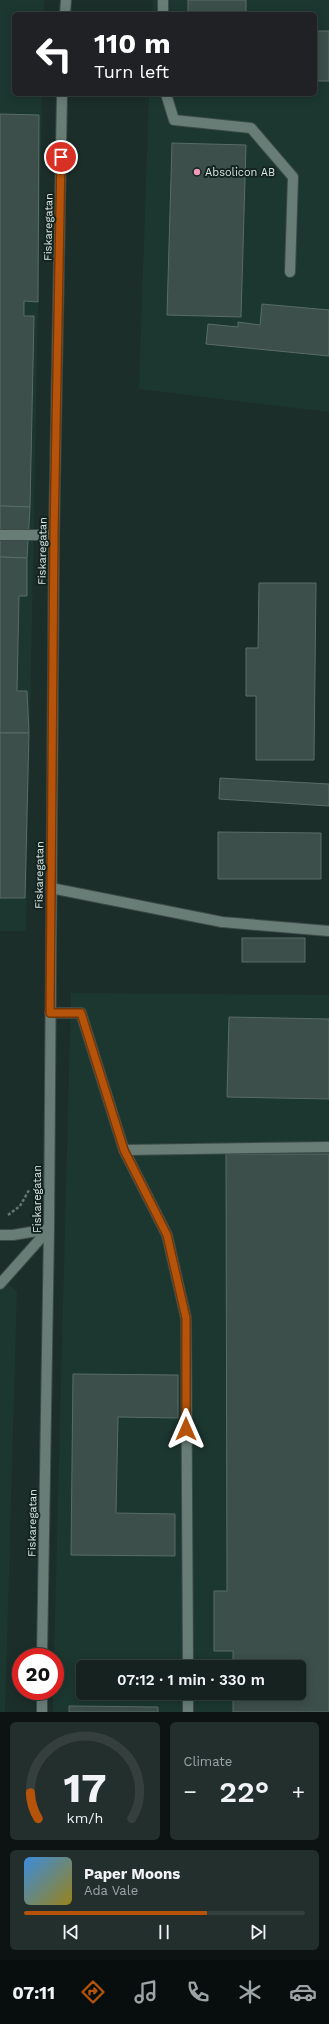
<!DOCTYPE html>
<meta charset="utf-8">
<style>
:root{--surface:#152220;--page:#222f2d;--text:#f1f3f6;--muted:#9da4a5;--line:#343f3e;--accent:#b45309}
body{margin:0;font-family:"Work Sans",sans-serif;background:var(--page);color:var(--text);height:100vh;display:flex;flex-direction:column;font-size:15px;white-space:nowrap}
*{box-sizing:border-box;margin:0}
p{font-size:13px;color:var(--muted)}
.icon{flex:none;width:22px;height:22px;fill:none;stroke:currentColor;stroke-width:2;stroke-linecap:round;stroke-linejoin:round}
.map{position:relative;height:1712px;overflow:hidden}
.drawer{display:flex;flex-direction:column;gap:10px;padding:10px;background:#0c1312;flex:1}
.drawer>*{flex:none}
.guide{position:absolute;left:12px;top:12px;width:305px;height:84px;border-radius:6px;box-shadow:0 2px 10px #0003,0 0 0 1px var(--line);background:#202124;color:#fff;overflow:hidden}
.speed{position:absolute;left:12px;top:1648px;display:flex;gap:8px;font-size:20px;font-weight:700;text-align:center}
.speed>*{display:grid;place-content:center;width:52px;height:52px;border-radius:50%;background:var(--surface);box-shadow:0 2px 10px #0003,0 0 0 1px var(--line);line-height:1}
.speed .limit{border:6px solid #d22;background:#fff;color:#111}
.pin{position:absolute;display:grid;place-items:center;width:34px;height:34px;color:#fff;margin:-17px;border:2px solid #fff;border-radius:50%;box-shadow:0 1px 4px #0007}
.me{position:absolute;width:44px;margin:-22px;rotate:0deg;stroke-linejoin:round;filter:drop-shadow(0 0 3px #0008)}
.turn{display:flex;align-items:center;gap:14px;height:84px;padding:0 16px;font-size:18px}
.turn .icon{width:52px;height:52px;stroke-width:2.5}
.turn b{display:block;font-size:28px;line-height:34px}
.big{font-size:30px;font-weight:600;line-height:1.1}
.drawer .widget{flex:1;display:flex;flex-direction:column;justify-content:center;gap:6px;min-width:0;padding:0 14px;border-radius:6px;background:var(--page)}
.drawer .dial{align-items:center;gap:0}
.dial svg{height:104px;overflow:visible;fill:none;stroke:var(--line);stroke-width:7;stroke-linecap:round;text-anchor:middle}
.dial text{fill:var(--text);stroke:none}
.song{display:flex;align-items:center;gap:12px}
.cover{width:48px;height:48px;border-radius:6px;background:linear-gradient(135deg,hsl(210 70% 55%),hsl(50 70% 35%))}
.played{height:4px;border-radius:2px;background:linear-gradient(90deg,var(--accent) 65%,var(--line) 65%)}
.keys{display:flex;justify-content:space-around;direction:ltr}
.heat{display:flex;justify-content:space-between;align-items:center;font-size:22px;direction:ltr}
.drawer .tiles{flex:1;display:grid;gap:10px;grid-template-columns:1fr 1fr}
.widget:last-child{grid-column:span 2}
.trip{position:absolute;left:76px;top:1660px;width:230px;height:40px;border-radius:6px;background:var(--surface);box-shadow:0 2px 10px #0003,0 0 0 1px var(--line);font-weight:600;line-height:40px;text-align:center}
.tabs{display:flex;height:64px;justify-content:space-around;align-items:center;background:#080e0d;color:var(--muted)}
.tabs .icon{width:28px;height:28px}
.tabs .selected{color:var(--accent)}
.tabs b{font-size:18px;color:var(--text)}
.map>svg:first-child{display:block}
</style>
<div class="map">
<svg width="329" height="1712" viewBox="0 0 329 1712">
<rect width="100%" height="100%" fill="#1c2e2a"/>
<g fill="#1c3730" fill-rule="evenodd">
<polygon points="0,0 44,0 44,14 14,14 14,94 42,94 26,931 0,931"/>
<polygon points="153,0 329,0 329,412 139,389 149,94 315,94 315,14 152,14"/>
<path d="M71,993l258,2v717h-276v-21h2l-1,-34zM83,1667h216v26h-216z"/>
<polygon points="0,1279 17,1291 5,1712 0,1712"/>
</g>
<g fill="#3d4f4a" stroke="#586c67">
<rect x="188" y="0" width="58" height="14"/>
<rect x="315" y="31" width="14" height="50"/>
<polygon points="0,114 39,115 38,302 24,301 24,316 34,316 30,507 0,506"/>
<polygon points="172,143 246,145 241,317 167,315"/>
<polygon points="262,304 329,310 329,356 206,344 208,324 238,327 238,322 260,325"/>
<polygon points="0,506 30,507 27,558 0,557"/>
<polygon points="0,557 27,558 27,596 19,596 17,691 27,691 29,733 0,733"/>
<polygon points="259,583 316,583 314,760 256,760 256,696 246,696 246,648 258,648"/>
<polygon points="0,733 29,733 25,898 0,898"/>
<polygon points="220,778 329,784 329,806 219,799"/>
<polygon points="218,832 321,833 321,879 218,879"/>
<rect x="242" y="938" width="63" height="24"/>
<polygon points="229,1017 329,1019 329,1099 227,1097"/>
<polygon points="226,1154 329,1154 329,1712 233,1712 233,1693 299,1693 299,1667 233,1667 233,1651 214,1651 214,1591 227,1591"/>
<polygon points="73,1374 178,1375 178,1418 118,1417 116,1513 175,1514 175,1556 71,1555"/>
<polygon points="69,1706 158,1707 158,1712 69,1712"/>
</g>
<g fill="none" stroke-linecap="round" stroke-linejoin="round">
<defs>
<g id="lane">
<polyline points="166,94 174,120 251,128 293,177 290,272"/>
<polyline points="51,888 222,922 329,931"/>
<polyline points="50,1013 81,1013 124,1150 167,1235 186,1318 188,1667"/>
<polyline points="124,1150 329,1147"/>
<polyline points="0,1284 49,1229"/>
<polyline points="188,1693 188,1712"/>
</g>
<g id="street">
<polyline points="163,14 163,0"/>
<polyline points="0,535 54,535"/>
<polyline points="0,1235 13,1235 49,1229 42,1657"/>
<polyline points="42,1712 42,1691"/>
</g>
<g id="secondary">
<polyline points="65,14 66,0"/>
<polyline points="49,1229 54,535 62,94"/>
</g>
</defs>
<use href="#lane" stroke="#3c4b48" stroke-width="12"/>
<use href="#street" stroke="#3c4b48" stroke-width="12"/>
<use href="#secondary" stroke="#3c4b48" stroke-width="12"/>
<polyline stroke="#677673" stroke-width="2.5" stroke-dasharray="3 2" stroke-linecap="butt" points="8,1215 20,1206 29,1190"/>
<use href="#lane" stroke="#697d77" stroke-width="10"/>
<use href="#street" stroke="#697d77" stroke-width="10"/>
<use href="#secondary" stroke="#697d77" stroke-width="10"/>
</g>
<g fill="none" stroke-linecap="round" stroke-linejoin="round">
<defs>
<polyline id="route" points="61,157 54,535 50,1013 81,1013 124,1150 167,1235 186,1318 186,1429"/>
</defs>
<use href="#route" stroke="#753606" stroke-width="10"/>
<use href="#route" stroke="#b45309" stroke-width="7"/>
</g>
<circle fill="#ef9ab8" stroke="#132420" stroke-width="1.5" cx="197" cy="172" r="4"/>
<g text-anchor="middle" stroke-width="4" stroke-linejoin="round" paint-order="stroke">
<g font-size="11" fill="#d8e3e0" stroke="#132420" text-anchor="start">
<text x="205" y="176">Absolicon AB</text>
</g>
<g font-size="11" fill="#d8e3e0" stroke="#132420">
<text transform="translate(48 227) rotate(-89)" y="4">Fiskaregatan</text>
<text transform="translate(42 551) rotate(-89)" y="4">Fiskaregatan</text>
<text transform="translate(39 875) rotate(-89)" y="4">Fiskaregatan</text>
<text transform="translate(37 1199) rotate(-90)" y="4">Fiskaregatan</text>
<text transform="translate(32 1523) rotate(-89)" y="4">Fiskaregatan</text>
</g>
</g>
</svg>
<div class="speed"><div class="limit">20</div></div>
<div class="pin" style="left:61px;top:157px;background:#d93025"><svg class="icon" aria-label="arrive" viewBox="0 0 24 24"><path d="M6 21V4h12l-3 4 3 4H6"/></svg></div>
<svg class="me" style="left:186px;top:1429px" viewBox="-20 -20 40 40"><path d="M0-17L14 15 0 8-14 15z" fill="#b45309" stroke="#fff" stroke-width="4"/></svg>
<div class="trip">07:12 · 1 min · 330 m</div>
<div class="guide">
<div class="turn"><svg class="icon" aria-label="left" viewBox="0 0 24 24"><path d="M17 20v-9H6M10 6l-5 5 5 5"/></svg><div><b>110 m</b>Turn left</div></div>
</div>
</div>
<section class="drawer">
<div class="tiles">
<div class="widget dial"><svg viewBox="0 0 100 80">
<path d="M14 69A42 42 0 1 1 86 69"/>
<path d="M14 69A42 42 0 0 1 8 49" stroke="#b45309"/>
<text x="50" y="56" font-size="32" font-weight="700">17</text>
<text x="50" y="72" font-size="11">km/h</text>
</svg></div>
<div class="widget"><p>Climate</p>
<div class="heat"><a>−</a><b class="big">22°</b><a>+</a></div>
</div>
<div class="widget">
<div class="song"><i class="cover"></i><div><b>Paper Moons</b><p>Ada Vale</p></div></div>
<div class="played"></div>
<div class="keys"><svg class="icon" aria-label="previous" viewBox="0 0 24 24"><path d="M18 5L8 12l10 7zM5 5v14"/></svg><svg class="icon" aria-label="pause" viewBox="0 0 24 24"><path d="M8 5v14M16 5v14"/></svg><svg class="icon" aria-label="next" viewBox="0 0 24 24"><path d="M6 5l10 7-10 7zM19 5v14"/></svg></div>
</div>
</div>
</section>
<nav class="tabs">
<b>07:11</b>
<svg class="icon selected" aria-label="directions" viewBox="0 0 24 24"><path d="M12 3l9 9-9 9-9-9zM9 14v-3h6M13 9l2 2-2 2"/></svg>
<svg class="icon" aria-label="music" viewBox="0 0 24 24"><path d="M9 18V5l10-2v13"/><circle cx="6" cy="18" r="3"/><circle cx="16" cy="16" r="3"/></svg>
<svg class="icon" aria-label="phone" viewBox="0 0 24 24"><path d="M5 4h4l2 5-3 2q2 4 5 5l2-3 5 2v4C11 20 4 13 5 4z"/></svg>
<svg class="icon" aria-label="climate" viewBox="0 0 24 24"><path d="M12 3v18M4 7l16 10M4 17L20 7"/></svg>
<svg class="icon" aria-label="car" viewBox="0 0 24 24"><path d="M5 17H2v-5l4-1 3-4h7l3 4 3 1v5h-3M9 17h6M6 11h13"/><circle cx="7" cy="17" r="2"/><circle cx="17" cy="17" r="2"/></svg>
</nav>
